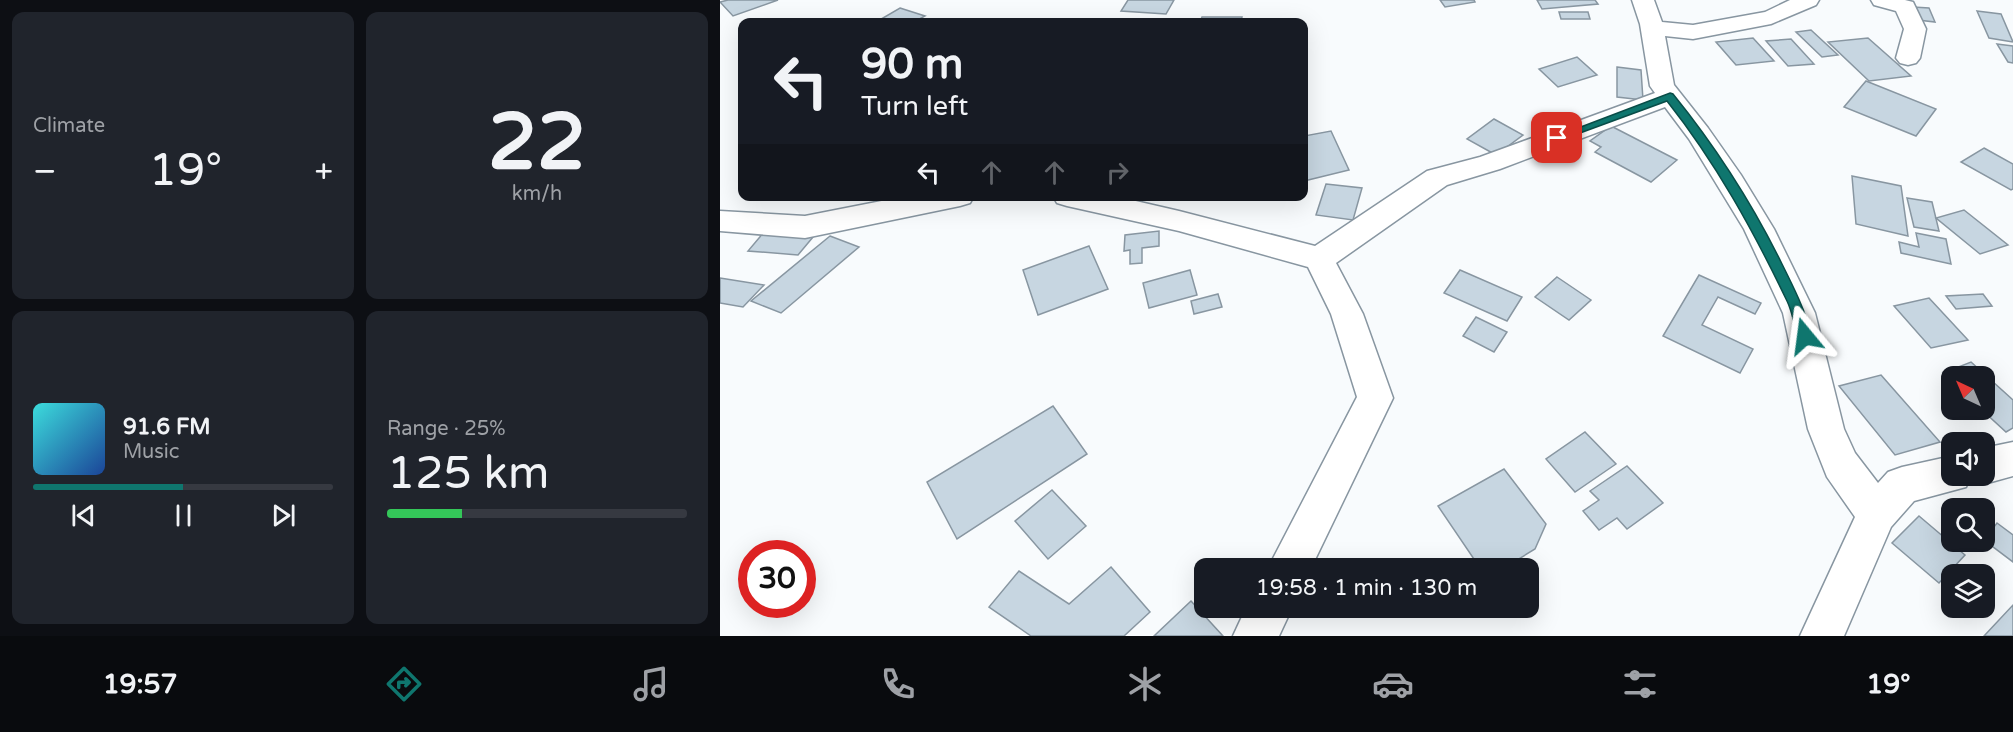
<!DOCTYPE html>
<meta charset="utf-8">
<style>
:root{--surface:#171b24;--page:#20242c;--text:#f1f3f6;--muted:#9ea1a6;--line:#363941;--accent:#0f766e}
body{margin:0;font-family:"Varela Round",sans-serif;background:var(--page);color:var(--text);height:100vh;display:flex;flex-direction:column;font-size:22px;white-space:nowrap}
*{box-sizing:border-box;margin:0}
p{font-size:20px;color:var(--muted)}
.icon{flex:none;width:33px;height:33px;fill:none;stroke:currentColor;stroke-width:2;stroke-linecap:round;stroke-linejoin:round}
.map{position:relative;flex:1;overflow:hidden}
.side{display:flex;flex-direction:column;gap:12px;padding:12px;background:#0d0f14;width:720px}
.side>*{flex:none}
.top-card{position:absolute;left:18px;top:18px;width:570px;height:183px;border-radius:12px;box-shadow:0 6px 24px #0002;background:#171b24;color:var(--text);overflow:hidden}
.needle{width:39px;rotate:316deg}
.fabs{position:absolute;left:1221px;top:366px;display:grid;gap:12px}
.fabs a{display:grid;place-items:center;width:54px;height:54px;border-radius:12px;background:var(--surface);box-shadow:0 6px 24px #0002;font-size:30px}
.speed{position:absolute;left:18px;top:540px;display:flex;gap:12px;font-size:30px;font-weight:700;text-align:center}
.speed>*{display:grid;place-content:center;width:78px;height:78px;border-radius:50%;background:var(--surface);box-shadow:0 6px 24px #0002;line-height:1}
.speed .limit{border:9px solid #d22;background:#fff;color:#111}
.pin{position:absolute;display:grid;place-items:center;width:51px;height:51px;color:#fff;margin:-26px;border-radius:12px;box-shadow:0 3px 9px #0006}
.me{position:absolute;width:66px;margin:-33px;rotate:344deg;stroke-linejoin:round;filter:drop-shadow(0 0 4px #0008)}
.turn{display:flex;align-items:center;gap:21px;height:126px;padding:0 24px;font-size:27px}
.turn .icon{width:78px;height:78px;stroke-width:2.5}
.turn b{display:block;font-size:42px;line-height:51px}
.lanes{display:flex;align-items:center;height:57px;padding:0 24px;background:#0003;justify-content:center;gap:30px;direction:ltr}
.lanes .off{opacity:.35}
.big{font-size:45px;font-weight:600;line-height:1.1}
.side .widget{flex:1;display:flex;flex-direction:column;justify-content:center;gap:9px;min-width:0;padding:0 21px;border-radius:12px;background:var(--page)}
.side .dial{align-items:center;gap:0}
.dial b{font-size:78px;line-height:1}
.song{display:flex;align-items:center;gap:18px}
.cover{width:72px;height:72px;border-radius:9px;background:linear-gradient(135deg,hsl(180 70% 55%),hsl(220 70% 35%))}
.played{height:6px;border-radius:3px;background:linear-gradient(90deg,var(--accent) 50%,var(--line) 50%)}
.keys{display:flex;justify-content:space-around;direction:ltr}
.heat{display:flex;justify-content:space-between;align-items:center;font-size:33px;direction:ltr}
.charge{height:9px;border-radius:4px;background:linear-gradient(90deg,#34c759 25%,var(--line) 0)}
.side .tiles{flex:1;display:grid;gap:12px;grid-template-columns:repeat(2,1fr)}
.trip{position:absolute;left:474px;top:558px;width:345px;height:60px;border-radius:12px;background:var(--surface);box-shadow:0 6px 24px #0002;font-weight:600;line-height:60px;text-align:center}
.tabs{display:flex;height:96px;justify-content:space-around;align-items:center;background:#090b0e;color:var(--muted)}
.tabs .icon{width:42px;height:42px}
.tabs .current{color:var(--accent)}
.tabs b{font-size:27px;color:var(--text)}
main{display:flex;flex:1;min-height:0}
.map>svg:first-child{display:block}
</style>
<main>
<section class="side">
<div class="tiles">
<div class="widget"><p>Climate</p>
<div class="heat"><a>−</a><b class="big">19°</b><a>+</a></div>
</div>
<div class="widget dial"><b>22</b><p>km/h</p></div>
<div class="widget">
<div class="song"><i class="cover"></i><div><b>91.6 FM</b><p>Music</p></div></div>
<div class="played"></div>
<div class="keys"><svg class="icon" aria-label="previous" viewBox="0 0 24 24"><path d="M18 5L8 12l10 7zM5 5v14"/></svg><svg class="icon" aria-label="pause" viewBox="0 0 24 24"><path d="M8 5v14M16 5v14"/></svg><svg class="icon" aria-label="next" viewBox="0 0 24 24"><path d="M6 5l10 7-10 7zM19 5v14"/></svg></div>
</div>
<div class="widget"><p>Range · 25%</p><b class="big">125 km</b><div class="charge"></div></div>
</div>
</section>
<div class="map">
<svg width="1293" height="636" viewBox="0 0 1293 636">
<rect width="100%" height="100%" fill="#f8fbfd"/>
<g fill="#c7d6e1" stroke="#8896a1" stroke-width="1.5">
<polygon points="8,0 58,0 13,16 0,2"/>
<polygon points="408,0 454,0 446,14 401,11"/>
<polygon points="720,0 754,0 755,2 725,7"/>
<polygon points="817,0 875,0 878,4 822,9"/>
<polygon points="1193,7 1209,8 1215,22 1198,20"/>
<polygon points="180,8 205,16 194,22 156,22"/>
<polygon points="1257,11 1281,14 1293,42 1269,38"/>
<polygon points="839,12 868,12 870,19 841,19"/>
<polygon points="482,17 522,17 521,22 480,22"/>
<polygon points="1091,30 1118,55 1102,57 1076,32"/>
<polygon points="1033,38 1054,61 1016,65 996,42"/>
<polygon points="1148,38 1191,76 1149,81 1108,42"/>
<polygon points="1071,39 1094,64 1068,66 1046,41"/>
<polygon points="1277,44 1293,46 1293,63 1288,62"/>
<polygon points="857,57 877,75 838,87 819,69"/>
<polygon points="897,67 921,70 923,100 897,97"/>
<polygon points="1146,81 1216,109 1196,136 1124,107"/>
<polygon points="774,119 803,135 776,155 747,139"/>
<polygon points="891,126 957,160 931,182 875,152 881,147 870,141"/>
<polygon points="611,131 629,170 584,181 584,136"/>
<polygon points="1264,148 1293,164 1293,189 1291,190 1241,162"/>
<polygon points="1132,176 1181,186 1188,236 1136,224"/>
<polygon points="606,184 642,188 633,220 596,215"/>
<polygon points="1187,198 1212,202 1219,231 1194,227"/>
<polygon points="1244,210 1288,245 1260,254 1216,218"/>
<polygon points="439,231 439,246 422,248 422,263 410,264 410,250 404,251 405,235"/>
<polygon points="44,232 93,237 78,255 28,251"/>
<polygon points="1196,233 1226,239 1231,264 1181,253 1179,242 1199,247"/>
<polygon points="110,236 139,247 61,313 31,301"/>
<polygon points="369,246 388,289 318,315 303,270"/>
<polygon points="470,270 477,295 429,308 423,283"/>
<polygon points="740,270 802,297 787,321 724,293"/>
<polygon points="979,275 1041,303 1035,314 998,297 982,325 1033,349 1020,373 943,336"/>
<polygon points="837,277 871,300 849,320 815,297"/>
<polygon points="0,278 44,285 23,307 0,303"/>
<polygon points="498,294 502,307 474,314 471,301"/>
<polygon points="1263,294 1272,306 1236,309 1226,296"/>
<polygon points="1209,298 1248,340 1211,348 1174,306"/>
<polygon points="756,317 787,332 774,352 743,336"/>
<polygon points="1251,362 1293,400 1293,428 1286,432 1262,410 1264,410 1264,376 1232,376 1232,381 1223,373"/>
<polygon points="1161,375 1220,442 1175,455 1119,386"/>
<polygon points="333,406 367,454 237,539 207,482"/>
<polygon points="865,432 896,464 855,492 826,459"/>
<polygon points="907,466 943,503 907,529 897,518 879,530 863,511 879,500 870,491"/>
<polygon points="784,469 826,524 815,549 784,568 760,568 718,506"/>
<polygon points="332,490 366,526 328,559 295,521"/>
<polygon points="1199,516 1245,555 1219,583 1172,543"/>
<polygon points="1277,523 1293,535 1293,562 1264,540"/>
<polygon points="391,567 430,612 404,636 311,636 269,607 299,571 349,604"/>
<polygon points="471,601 503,636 434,636"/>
<polygon points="1293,605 1293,636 1264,636"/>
</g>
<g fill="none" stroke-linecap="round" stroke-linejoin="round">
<defs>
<g id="street">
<polygon points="912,0 934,0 942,22 973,25 1045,12 1070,0 1099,0 1096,5 1051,24 973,39 945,36 954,85 988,128 1021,175 1054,229 1095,313 1124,429 1135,453 1158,483 1168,472 1182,467 1232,456 1232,476 1264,476 1264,448 1293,442 1293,476 1264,484 1250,477 1246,487 1194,501 1171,527 1124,636 1080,636 1135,517 1107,477 1088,429 1063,313 1024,229 969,139 945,107 780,169 727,185 616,263 643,314 673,398 591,568 548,568 637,397 611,314 588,267 459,231 347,206 337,203 333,196 394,196 459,211 595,246 707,171 760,157 935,93 930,86 920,24"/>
<polygon points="1151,0 1185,0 1193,2 1206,29 1200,58 1196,63 1188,65 1180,63 1176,58 1184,29 1176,11 1154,5"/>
<polygon points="187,196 254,196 250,203 240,206 85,238 0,231 0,211 85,216"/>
<polygon points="526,608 572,608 559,636 513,636"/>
</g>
</defs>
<use href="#street" stroke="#8896a1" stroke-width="3"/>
<use href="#street" fill="#fff" fill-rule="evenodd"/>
</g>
<path fill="#0f766e" stroke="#0a4d48" stroke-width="1.5" d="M950,93l3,1c43,53 79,109 109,170 12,24 23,46 30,72l-2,4h-10c-6,-12 -7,-27 -13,-39 -34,-71 -71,-138 -120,-200l-106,39 -4,1 -5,-3z"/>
</svg>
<div class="fabs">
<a><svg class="needle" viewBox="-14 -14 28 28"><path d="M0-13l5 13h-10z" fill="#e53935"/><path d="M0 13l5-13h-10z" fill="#9ea1a6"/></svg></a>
<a><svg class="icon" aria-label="sound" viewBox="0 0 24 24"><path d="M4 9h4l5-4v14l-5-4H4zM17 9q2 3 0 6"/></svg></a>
<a><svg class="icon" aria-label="search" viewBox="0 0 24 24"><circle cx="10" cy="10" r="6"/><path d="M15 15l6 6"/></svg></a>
<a><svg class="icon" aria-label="layers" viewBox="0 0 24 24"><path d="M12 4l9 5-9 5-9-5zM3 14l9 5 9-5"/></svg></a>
</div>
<div class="speed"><div class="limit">30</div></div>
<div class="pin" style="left:837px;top:138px;background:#d93025"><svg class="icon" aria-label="arrive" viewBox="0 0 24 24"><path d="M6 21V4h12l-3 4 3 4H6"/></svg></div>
<svg class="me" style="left:1085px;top:336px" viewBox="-20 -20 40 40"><path d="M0-17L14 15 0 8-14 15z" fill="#0f766e" stroke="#fff" stroke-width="4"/></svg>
<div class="trip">19:58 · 1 min · 130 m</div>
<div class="top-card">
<div class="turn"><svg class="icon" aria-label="left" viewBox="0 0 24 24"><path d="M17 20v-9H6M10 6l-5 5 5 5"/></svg><div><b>90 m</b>Turn left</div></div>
<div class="lanes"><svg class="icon" aria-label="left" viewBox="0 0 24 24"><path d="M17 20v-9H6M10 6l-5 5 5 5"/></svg><svg class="icon off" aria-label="ahead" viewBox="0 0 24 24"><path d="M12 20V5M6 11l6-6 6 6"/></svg><svg class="icon off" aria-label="ahead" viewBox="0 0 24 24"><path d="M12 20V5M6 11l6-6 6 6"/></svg><svg class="icon off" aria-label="right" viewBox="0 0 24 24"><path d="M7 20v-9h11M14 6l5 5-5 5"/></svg></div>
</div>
</div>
</main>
<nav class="tabs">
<b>19:57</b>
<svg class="icon current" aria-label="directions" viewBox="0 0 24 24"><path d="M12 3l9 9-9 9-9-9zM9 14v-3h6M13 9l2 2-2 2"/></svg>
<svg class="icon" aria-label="music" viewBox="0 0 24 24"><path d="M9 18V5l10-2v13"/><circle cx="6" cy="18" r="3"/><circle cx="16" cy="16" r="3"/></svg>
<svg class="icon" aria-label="phone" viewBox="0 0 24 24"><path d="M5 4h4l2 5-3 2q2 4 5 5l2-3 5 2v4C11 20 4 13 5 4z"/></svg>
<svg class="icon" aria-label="climate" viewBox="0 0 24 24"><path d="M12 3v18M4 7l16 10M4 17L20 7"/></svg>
<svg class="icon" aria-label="car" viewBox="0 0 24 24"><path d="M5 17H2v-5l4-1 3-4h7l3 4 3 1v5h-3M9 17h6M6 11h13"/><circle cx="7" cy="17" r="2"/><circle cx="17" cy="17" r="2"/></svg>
<svg class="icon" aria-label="filters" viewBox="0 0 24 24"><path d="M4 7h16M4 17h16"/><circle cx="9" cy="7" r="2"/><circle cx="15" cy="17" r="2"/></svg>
<b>19°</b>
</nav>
